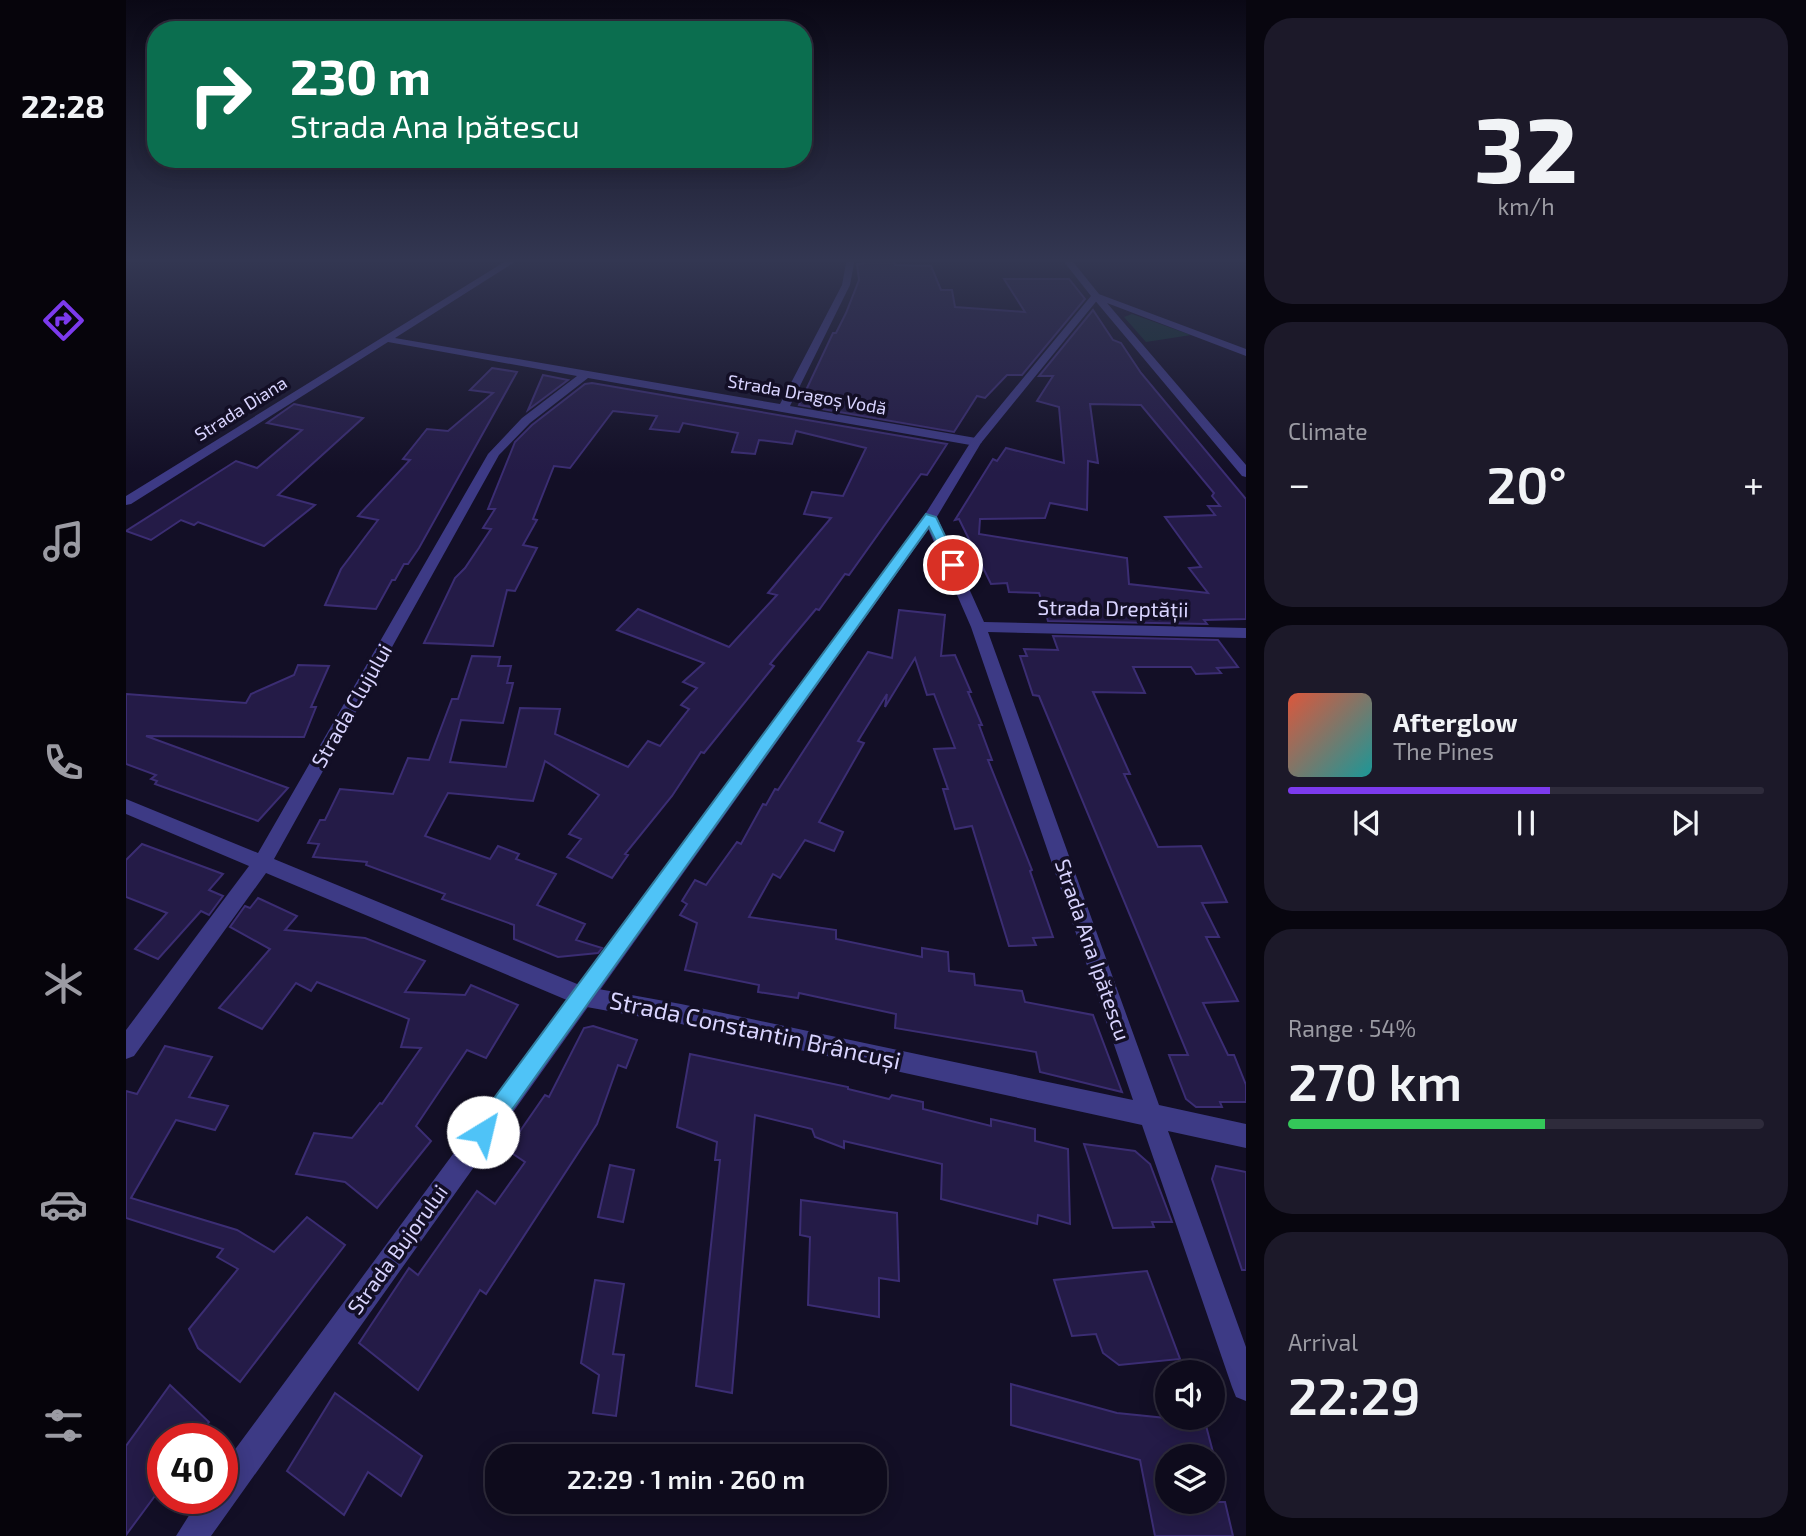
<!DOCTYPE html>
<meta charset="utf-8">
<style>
:root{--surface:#0e0b1c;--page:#1c1929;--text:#f1f3f6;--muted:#9b9ba3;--line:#2e2b3b;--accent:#7c3aed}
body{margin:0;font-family:"Exo 2",sans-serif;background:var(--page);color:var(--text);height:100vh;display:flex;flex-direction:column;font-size:26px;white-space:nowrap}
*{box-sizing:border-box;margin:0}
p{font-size:23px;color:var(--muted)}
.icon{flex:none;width:38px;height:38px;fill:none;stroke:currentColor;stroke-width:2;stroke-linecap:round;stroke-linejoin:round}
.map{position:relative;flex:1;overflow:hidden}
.panel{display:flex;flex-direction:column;gap:18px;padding:18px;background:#08060f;width:560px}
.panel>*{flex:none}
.banner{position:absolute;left:21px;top:21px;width:665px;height:147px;border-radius:28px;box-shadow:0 4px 18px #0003,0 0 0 2px var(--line);background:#0b6e4f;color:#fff;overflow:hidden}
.tools{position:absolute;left:1029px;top:1360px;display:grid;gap:14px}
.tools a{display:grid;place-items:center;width:70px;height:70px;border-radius:50%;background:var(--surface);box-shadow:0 4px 18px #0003,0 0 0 2px var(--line);font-size:35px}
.speed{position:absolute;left:21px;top:1423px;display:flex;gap:14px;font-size:35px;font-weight:700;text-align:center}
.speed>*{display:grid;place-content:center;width:91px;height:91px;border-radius:50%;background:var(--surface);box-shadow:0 4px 18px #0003,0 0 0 2px var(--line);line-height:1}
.speed .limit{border:10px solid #d22;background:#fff;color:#111}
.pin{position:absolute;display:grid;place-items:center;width:60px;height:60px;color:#fff;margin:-30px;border:4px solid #fff;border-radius:50%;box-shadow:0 2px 7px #0007}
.me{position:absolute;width:77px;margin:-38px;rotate:36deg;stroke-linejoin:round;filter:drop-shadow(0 0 5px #0008)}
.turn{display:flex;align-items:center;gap:24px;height:147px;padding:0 28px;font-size:32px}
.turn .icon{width:91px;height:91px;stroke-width:2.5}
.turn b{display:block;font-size:49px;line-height:60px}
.big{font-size:52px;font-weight:600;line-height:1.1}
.panel .widget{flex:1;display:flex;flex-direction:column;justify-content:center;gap:10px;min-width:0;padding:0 24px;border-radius:28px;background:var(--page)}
.panel .dial{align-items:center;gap:0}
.dial b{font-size:91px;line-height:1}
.song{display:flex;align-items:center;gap:21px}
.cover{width:84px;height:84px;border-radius:10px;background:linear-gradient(135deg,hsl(10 70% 55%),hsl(180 70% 35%))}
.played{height:7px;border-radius:4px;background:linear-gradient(90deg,var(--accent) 55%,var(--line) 55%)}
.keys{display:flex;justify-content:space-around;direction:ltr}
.heat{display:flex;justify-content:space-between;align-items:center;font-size:38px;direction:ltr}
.charge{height:10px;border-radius:5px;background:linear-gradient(90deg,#34c759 54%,var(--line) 0)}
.trip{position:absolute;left:359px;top:1444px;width:402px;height:70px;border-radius:28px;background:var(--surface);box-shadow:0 4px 18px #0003,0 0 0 2px var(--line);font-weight:600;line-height:70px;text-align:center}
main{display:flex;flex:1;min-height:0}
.dock{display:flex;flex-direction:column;width:126px;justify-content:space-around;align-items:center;background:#06040b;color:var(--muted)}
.dock .icon{width:49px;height:49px}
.dock .selected{color:var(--accent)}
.dock b{font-size:32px;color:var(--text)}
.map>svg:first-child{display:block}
</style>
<main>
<nav class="dock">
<b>22:28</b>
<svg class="icon selected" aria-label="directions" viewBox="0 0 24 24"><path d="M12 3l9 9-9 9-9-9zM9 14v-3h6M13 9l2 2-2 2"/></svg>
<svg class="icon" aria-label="music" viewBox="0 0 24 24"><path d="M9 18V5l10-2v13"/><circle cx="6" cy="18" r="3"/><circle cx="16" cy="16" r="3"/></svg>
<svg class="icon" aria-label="phone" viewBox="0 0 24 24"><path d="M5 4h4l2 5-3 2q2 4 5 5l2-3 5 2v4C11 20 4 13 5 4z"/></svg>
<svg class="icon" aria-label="climate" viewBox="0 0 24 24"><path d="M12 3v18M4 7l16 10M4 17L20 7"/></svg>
<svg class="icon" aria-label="car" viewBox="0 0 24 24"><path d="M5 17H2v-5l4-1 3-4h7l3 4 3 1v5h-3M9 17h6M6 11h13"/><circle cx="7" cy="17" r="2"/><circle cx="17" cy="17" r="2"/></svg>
<svg class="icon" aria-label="filters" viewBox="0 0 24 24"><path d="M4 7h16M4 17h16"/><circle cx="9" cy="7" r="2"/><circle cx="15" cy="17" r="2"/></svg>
</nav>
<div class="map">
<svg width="1120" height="1536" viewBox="0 0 1120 1536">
<rect width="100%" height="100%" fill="#130f26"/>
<polygon fill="#12302f" points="1006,314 1065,335 1020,342 998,317"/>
<g fill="#241b47" stroke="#3b2d73" stroke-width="2" fill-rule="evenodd">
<polygon points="736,258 767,258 769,265 805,266 815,290 826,290 829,307 899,312 878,279 943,279 959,299 896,375 881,375 859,398 851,396 828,432 673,405 707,333 710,333 720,313 733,280 731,264 737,264"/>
<path d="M967,310l20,30 8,3 20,30 105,126v120l-42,1 3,4 -159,-3 -9,-28 -30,-1 -2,-9 -16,1 -32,-65 -4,1 38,-61 4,2 9,-13 58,15 -5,-56 -22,-6 16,-25h-14zM964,404l51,1 73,88 -2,3 8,10h-12l7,9 -50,2 36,50 -12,1 19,25 -79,-9 -2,-26 -148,-24 1,-15 65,-1 5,-15 37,7 1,-49 10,2z"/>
<polygon points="366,368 391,372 293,548 282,564 278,564 269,580 266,580 250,609 199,605 215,569 252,520 232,516 284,460 277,459 301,429 322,431 367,393 344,390"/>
<polygon points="417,375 442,380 402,410"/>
<polygon points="466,383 821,444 801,475 795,474 723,575 719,574 693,610 690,609 644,664 648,666 578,753 575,752 546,796 499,854 502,855 486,878 441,857 455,839 443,834 473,795 419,761 407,801 322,793 299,836 364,859 372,846 393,854 390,859 430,874 411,905 459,924 450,940 476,948 472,953 432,957 388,939 388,925 316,899 319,894 240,865 241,862 187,857 193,844 182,843 194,820 199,820 214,789 267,794 282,758 303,760 326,699 332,699 346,656 374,657 372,666 385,666 381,683 387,683 377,723 335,720 324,762 380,767 394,708 434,709 429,734 502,767 522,741 534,746 563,709 555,705 571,688 557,682 578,663 491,630 512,609 603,647 651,595 642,593 705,518 678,514 686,492 717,496 740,448 670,431 666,444 633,440 629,454 606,452 612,433 557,423 553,432 524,429 531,416 487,411 444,468 428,466 407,519 411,520 397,545 411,548 389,591 381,590 367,646 298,643 329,578 339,568 365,529 357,528 369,509 362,509 389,442 406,425 459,384"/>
<polygon points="168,404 237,418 152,495 189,505 138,546 72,522 68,525 55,520 25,540 0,531 110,461 131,468 176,430 141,423"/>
<polygon points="773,610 819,615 815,656 829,655 845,692 842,692 856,725 853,725 866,760 862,760 906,870 904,871 927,937 907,938 910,945 883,946 846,826 829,829 817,789 822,789 808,749 829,748 808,694 801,695 789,658 759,707 761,694 732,741 738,743 693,822 717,832 708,851 679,840 654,878 647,874 623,917 710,930 710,939 796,957 796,948 822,952 823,971 848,974 849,985 896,991 899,1002 967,1015 996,1092 914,1072 910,1052 769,1028 770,1014 673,993 672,998 632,992 633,985 559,970 571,923 554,915 561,904 556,901 569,880 580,885 611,842 615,844 637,804 640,805 649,789 652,790 742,652 766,658"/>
<polygon points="927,636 1092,640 1112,667 1091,668 1095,673 1070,674 1065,667 1007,667 1019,693 967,692 1004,774 998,774 1032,847 1075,846 1101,902 1076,903 1093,937 1080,937 1112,1001 1077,1003 1102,1055 1108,1055 1120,1085 1120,1102 1094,1102 1096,1107 1070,1107 1060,1099 1043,1055 1062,1055 913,696 907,695 894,656 901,656 898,649 932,650"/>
<polygon points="172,665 203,666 185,707 190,707 178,737 20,736 162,788 132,821 29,784 31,781 25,779 30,775 0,764 0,694 120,703 125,694 168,675"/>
<polygon points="16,844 97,874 83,890 97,896 83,915 75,911 32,959 9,949 41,913 0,897 0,860"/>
<polygon points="132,898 171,916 159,930 239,938 299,961 279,992 339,995 345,985 392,1005 360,1058 341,1050 290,1126 305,1141 251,1208 219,1182 170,1174 188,1133 226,1138 254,1103 256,1104 295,1048 275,1047 283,1019 191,982 185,991 170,983 136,1029 93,1008 144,949 104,927 119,906 124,908"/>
<polygon points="467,1026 511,1040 500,1068 492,1065 471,1124 360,1294 354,1290 292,1390 233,1343 283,1268 292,1275 351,1191 369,1204 399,1162 381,1150 419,1095 423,1097 458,1028"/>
<polygon points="39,1046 86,1057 63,1097 102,1106 89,1130 50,1120 5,1198 111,1230 148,1252 181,1217 219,1245 114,1382 72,1348 63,1329 112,1269 91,1257 97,1249 0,1218 0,1091 11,1094"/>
<polygon points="564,1054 722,1087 722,1089 763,1099 766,1095 797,1102 797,1109 865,1126 865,1119 909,1129 909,1141 942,1149 944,1224 912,1215 911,1224 815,1199 816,1164 718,1141 718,1148 689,1137 686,1129 629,1115 606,1393 570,1386 594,1160 589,1160 591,1142 551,1127"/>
<polygon points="958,1144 1009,1151 1024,1164 1046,1222 1026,1222 1028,1227 987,1228"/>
<polygon points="484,1165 508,1170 497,1222 472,1217"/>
<polygon points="1090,1166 1120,1172 1120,1270 1116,1270 1086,1179"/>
<polygon points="675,1200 771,1213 773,1281 753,1278 753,1317 682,1305 684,1237 674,1235"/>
<polygon points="1021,1271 1054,1359 993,1365 977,1353 970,1334 946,1336 928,1280"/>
<polygon points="469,1280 498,1284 487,1354 498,1355 490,1416 467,1413 473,1375 455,1363"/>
<polygon points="885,1384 991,1413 1079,1422 1088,1456 1041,1456 1041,1502 1099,1502 1107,1536 1029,1536 1014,1460 885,1425"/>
<polygon points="44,1385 83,1422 71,1438 37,1438 37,1485 0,1535 0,1446"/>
<polygon points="209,1393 296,1456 275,1496 242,1472 218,1515 161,1471"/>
</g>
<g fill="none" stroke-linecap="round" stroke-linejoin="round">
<g fill="#3d3a85" fill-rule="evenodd">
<polygon points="385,258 395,258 269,338 654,404 716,285 721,258 729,258 724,285 664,406 850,438 856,442 850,446 462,378 404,423 373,455 148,859 456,986 555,1004 1007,1100 845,627 797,517 804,513 811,517 858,622 1120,628 1120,638 862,632 1033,1105 1120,1124 1120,1148 1042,1131 1120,1347 1120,1401 1110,1397 1106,1387 1016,1125 555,1024 455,1006 140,873 8,1056 0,1059 0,1030 123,866 0,814 0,799 132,853 362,454 396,418 451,376 262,342 5,504 0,505 0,496"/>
<polygon points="970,293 1120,349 1120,356 981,303 1120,465 1120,477 1116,476 967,298 965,296"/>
</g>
<polygon fill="#3d3a85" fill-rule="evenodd" points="935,258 944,258 973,294 973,298 855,443 809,520 85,1536 50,1536 74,1498 96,1498 96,1467 798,516 846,440 965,296"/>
</g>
<linearGradient id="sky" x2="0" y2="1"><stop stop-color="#0a0815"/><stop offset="0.55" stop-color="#333752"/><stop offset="1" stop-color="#333752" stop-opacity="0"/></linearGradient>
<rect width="1120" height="473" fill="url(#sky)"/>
<polygon fill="#4fc3f7" stroke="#337fa1" stroke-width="2" points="800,514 810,517 833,565 832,567 823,567 803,527 365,1139 357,1142 349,1139 346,1132 349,1124"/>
<g text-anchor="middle" stroke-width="7" stroke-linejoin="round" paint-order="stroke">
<g font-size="18" fill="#d9d4ff" stroke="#130f26">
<text transform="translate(681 395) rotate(10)" y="6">Strada Dragoș Vodă</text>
<text transform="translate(115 409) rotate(-32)" y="6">Strada Diana</text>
</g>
<g font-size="21" fill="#d9d4ff" stroke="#130f26">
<text transform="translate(987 609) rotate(1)" y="7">Strada Dreptății</text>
<text transform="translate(226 706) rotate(-60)" y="7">Strada Clujului</text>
<text transform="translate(966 950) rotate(71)" y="7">Strada Ana Ipătescu</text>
<text transform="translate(272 1250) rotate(-54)" y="7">Strada Bujorului</text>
</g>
<g font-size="24" fill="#d9d4ff" stroke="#130f26">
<text transform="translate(629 1031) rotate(12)" y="8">Strada Constantin Brâncuși</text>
</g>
</g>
</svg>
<div class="tools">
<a><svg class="icon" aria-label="sound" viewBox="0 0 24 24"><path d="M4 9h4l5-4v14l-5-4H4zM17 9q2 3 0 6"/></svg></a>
<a><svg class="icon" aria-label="layers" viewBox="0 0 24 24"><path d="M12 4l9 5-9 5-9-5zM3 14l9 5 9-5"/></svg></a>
</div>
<div class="speed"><div class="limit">40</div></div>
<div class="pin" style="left:827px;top:565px;background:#d93025"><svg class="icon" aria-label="arrive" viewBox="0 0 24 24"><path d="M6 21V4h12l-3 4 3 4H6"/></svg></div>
<svg class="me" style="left:357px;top:1132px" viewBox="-20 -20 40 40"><circle r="19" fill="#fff"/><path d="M0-13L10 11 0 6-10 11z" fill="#4fc3f7"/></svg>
<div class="trip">22:29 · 1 min · 260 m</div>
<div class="banner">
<div class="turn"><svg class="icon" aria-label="right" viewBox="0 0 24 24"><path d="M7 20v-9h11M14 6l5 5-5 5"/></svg><div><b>230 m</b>Strada Ana Ipătescu</div></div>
</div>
</div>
<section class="panel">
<div class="widget dial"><b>32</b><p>km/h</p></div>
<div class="widget"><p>Climate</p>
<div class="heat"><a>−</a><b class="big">20°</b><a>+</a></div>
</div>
<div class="widget">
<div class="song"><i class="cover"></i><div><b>Afterglow</b><p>The Pines</p></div></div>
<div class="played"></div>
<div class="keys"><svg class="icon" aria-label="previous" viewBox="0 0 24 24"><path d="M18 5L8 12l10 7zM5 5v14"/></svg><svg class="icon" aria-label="pause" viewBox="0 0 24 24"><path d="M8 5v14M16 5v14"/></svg><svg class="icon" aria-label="next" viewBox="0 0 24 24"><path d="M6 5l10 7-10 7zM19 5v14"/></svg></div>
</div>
<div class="widget"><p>Range · 54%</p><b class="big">270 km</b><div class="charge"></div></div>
<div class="widget"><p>Arrival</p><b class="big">22:29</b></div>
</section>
</main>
